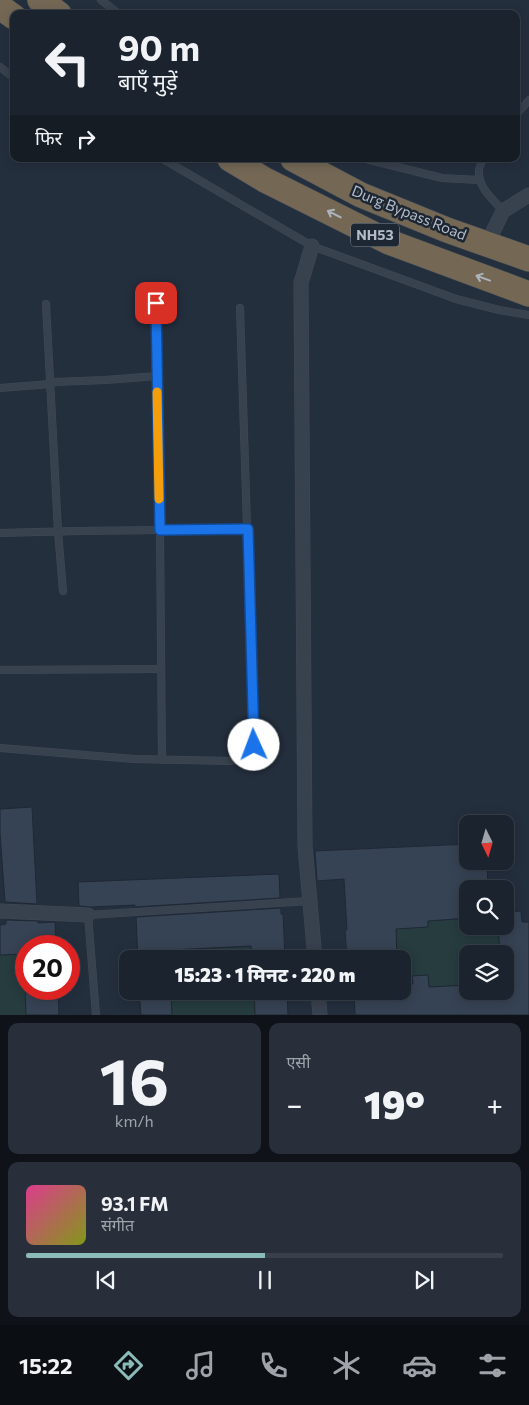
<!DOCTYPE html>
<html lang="hi">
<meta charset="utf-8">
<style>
:root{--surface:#1b232e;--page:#282f3a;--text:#f1f3f6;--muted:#a0a4aa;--line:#39404a;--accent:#8bbbb9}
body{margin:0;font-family:Commissioner,"Noto Sans Devanagari",sans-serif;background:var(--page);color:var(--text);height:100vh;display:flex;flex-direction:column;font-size:19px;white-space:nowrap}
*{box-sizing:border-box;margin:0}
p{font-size:16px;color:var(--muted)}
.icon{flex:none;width:28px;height:28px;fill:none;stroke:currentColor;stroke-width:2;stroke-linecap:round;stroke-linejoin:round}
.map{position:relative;height:1015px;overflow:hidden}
.side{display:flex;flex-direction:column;gap:8px;padding:8px;background:#0f1319;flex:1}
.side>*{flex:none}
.hud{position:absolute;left:10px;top:10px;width:510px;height:152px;border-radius:10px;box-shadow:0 2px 12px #0003,0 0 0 1px var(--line);background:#1b232e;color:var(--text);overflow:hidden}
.needle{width:32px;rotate:175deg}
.controls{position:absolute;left:459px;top:815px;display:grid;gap:10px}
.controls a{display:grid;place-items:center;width:55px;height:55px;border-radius:10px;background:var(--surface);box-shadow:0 2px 12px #0003,0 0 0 1px var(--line);font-size:25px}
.speed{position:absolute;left:15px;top:935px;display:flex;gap:10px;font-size:25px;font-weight:700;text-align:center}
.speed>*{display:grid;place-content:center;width:65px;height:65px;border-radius:50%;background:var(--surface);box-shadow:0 2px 12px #0003,0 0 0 1px var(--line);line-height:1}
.speed .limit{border:8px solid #d22;background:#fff;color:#111}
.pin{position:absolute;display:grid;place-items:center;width:42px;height:42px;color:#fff;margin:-21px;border-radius:10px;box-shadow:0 2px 8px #0006}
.me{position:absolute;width:55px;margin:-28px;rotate:358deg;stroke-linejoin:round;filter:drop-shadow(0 0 4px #0008)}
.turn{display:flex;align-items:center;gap:18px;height:105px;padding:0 25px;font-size:22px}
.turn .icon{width:65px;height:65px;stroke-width:2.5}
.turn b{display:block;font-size:35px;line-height:42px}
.then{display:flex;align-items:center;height:48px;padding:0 25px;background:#0003;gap:10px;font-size:19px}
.big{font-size:38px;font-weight:800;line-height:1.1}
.side .card{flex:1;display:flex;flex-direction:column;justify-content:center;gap:8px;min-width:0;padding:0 18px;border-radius:10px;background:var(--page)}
.side .dial{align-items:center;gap:0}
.dial b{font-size:65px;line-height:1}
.song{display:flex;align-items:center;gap:15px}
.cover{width:60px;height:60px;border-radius:8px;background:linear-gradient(135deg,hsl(330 70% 55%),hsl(70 70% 35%))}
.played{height:5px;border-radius:2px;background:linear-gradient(90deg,var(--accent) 50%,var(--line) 50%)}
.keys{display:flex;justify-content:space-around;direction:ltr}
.heat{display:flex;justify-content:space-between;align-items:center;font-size:28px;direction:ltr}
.side .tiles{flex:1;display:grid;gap:8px;grid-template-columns:1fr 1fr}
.card:last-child{grid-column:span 2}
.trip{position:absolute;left:119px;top:950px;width:292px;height:50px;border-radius:10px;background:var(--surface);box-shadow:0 2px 12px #0003,0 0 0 1px var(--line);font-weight:800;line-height:50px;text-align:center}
.tab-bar{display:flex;height:80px;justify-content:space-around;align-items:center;background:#0b0e12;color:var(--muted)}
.tab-bar .icon{width:35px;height:35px}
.tab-bar .on{color:var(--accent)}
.tab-bar b{font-size:22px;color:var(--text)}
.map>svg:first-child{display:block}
</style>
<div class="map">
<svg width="529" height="1015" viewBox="0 0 529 1015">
<rect width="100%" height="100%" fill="#242f3e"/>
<g fill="#263c3f">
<polygon points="467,919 468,926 498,926 500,954 468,954 467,985 429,987 428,975 412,977 413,984 403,985 402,959 397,959 396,929 428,927 428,921"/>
<polygon points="251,947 252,959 169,959 169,950"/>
<polygon points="23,954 26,1015 0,1015 0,955"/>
<polygon points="171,991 254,991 255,1015 172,1015"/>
</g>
<g fill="#364354" stroke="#1f2835">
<polygon points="32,807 37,904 5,902 0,833 0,809"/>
<polygon points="468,844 468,861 487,861 488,889 468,889 468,918 428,921 428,927 396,929 397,959 347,959 345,930 347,930 344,879 317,881 315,851"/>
<polygon points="279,874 280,898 135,907 135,905 91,907 79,906 78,882"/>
<polygon points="281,908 281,914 283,914 285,959 252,959 251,946 169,950 169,959 138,959 136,917"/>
<polygon points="521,911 522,922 529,922 529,1015 355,1015 354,991 402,991 402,985 413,984 412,976 428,975 429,987 468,985 468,991 505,991 505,954 500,954 498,926 505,926 505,912"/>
<polygon points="6,920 38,921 38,923 55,922 56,946 26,946 26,954 0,955 0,925 6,924"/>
<polygon points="25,989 58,989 59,1015 26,1015"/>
<polygon points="139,991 171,991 172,1015 141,1015"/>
<polygon points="254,991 287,991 288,1015 255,1015"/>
</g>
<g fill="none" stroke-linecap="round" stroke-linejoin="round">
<defs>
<g id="lane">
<polyline points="101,0 119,14"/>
<polyline points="0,67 14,78"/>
<polyline points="516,115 529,100"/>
<polyline points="163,159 312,246 456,299 499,310 529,315"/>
<polyline points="366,159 442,178 480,180"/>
<path d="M483,159c-1,3 -4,8 -4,11 -2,17 15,30 24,41"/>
<polyline points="156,303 160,530 162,760"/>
<polyline points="46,304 58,531 63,591"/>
<polyline points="0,388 50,384 55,382 105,380 157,376"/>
<polyline points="0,533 77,531 247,529"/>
<polyline points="0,670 161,669"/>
<polyline points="0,748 134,759 231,761 248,755 254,745 240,308"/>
<polyline points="96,1015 88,915 310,901"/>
</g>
<g id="street">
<polyline points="487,244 503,211 529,195"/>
<polyline points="312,246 301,283 305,846 315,959"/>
<polyline points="0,911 88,915"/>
<polyline points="318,991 320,1015"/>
</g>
<g id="highway">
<polyline points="40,0 59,14"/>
<polyline points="0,7 14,17"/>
<polyline points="230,159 265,180 389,242 529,294"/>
<polyline points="293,159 361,195 447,230 529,259"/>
</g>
</defs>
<use href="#lane" stroke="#414a57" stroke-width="8"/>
<use href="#street" stroke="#414a57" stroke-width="15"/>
<use href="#highway" stroke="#434c59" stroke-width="26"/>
<use href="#lane" stroke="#38414e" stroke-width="7"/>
<use href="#street" stroke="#38414e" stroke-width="14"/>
<use href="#highway" stroke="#746855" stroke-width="25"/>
</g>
<defs><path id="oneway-shaft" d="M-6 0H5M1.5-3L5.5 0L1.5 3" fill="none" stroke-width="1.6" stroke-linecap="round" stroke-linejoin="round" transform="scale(1.25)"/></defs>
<g stroke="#aeb4bd">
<use href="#oneway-shaft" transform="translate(334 214) rotate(-153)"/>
<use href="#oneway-shaft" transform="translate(483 278) rotate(-160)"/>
</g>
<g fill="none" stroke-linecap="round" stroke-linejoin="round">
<defs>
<polyline id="route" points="156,303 160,530 248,529 254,745"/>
</defs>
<use href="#route" stroke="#114b97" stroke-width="12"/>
<use href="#route" stroke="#1a73e8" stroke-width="9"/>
<polyline stroke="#f59e0b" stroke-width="9" points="157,392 159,499"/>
</g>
<g text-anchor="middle" stroke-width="5" stroke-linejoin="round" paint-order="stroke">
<rect fill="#1d2633" stroke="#878f9c" stroke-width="1" x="351" y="223.5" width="48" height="23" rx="4"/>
<g font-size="14" font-weight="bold" fill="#b4bcc9">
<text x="375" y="240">NH53</text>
</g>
<g font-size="15" fill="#b4bcc9" stroke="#1d2633">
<text transform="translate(409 213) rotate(22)" y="5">Durg Bypass Road</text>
</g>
</g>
</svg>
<div class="controls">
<a><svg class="needle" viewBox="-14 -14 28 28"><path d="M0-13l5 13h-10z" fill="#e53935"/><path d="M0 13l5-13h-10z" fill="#a0a4aa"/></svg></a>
<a><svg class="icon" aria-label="search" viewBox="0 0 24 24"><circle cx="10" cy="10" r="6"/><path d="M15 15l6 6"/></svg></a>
<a><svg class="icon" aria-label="layers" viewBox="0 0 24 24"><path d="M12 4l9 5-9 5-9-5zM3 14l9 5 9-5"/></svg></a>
</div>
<div class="speed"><div class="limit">20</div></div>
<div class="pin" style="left:156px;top:303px;background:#d93025"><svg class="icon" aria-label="arrive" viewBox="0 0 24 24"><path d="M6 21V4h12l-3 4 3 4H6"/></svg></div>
<svg class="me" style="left:254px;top:745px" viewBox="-20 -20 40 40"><circle r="19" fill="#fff"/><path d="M0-13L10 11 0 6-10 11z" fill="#1a73e8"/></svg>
<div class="trip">15:23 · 1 मिनट · 220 m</div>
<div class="hud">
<div class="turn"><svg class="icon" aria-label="left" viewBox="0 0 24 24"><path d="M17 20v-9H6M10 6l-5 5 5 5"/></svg><div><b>90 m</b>बाएँ मुड़ें</div></div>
<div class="then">फिर<svg class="icon" aria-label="right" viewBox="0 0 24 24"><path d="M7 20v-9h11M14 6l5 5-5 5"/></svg></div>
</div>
</div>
<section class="side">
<div class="tiles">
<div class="card dial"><b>16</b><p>km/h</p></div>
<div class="card"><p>एसी</p>
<div class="heat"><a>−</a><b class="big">19°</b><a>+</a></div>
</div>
<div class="card">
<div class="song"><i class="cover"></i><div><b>93.1 FM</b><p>संगीत</p></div></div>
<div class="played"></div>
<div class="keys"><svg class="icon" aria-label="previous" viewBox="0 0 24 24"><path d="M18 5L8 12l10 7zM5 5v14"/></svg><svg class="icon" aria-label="pause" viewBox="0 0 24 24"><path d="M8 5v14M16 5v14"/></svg><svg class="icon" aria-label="next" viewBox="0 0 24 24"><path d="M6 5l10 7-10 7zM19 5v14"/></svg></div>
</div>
</div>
</section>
<nav class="tab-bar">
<b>15:22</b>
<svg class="icon on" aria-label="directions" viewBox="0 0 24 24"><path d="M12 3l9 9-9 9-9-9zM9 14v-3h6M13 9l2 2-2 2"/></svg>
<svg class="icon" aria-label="music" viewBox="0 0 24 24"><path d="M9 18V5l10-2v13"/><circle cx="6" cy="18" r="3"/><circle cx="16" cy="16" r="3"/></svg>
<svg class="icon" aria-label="phone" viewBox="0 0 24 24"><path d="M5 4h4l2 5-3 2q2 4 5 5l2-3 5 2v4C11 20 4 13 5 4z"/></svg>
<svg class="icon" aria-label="climate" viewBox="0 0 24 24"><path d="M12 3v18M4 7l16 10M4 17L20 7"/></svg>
<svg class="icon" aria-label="car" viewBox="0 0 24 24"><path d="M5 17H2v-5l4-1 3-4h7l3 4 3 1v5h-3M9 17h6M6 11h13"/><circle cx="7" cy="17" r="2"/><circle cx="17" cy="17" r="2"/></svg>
<svg class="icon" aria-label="filters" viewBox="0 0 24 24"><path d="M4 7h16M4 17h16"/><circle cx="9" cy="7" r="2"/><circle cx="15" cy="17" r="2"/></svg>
</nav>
